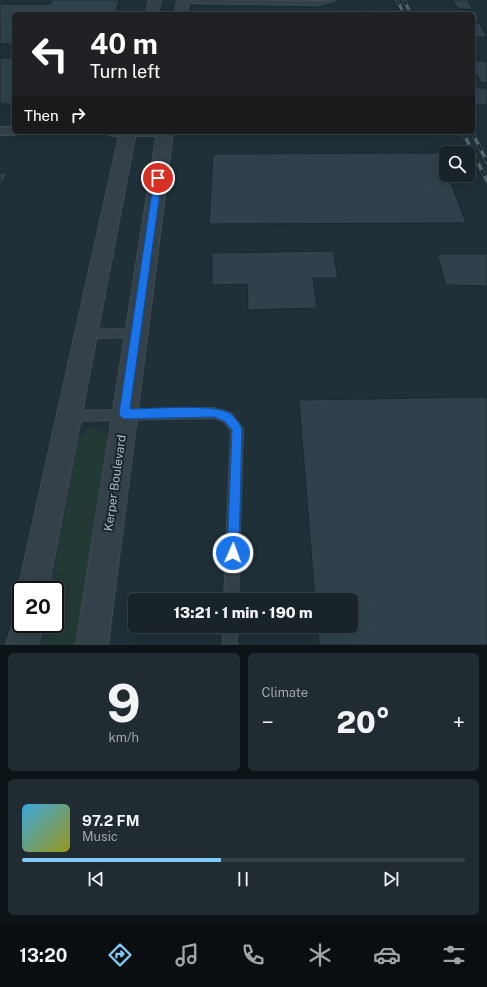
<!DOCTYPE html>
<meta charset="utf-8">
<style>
:root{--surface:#18242a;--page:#212c32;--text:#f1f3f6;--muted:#9fa4a8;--line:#364147;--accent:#81cbf8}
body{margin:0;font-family:"Public Sans",sans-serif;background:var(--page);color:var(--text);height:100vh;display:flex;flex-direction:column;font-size:15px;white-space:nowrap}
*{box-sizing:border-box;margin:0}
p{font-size:13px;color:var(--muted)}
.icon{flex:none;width:22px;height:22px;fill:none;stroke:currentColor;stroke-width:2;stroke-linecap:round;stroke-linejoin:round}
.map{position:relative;height:645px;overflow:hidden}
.panel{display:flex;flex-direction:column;gap:8px;padding:8px;background:#0d1417;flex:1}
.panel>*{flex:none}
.guide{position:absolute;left:12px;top:12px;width:463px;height:122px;border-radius:6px;box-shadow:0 4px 16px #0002,0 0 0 1px var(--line);background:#202124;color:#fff;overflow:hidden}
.fabs{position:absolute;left:439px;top:146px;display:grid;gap:8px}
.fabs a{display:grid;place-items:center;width:36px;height:36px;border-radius:6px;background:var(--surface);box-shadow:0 4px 16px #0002,0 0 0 1px var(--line);font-size:20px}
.speed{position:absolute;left:12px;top:581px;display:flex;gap:8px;font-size:20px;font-weight:700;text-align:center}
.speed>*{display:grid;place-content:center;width:52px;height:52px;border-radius:50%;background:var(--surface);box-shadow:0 4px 16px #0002,0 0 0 1px var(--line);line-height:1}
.speed .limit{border:2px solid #111;border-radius:6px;background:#fff;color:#111}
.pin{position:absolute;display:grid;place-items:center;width:34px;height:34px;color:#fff;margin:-17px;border:2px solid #fff;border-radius:50%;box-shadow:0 1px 4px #0007}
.me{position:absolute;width:44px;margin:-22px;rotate:2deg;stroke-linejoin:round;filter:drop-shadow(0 0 3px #0008)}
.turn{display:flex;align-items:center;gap:14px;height:84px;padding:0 12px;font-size:18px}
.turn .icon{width:52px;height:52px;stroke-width:2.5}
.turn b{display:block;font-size:28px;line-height:34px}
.then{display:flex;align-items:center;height:38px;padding:0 12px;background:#0003;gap:8px;font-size:15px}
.big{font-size:30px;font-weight:800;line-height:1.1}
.panel .widget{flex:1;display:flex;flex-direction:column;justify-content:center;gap:6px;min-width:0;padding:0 14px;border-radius:6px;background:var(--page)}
.panel .dial{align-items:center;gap:0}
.dial b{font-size:52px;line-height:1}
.song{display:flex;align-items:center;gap:12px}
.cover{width:48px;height:48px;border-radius:6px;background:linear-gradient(135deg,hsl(200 70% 55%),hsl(60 70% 35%))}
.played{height:4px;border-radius:2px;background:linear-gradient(90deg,var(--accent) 45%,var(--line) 45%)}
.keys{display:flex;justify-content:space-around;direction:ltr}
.heat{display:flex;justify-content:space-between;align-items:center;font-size:22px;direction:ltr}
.panel .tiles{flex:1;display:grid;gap:8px;grid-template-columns:1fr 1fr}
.widget:last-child{grid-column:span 2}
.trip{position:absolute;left:128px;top:593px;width:230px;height:40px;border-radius:6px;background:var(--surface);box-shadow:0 4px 16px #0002,0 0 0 1px var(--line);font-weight:800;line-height:40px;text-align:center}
.dock{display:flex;height:64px;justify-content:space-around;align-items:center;background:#0a0e11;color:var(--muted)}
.dock .icon{width:28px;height:28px}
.dock .selected{color:var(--accent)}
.dock b{font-size:18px;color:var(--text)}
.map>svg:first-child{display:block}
</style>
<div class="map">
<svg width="487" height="645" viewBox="0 0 487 645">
<rect width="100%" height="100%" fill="#203038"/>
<polygon fill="#223936" points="95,429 106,433 109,444 77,645 39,645 44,624 55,624 55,590 50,590 79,438 86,431"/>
<g fill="#2f424c" stroke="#1b282f">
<polygon points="52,0 119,0 115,14 14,14 14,44 0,44 0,4 50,4"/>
<polygon points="452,0 468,0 473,9 458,9"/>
<polygon points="369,11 370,14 310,14 309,12"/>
<polygon points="461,11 477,11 478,13 476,13 480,20 473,20 473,14 462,14"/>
<polygon points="473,23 480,23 487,37 473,37"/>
<rect x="0" y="58" width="14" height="46"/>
<polygon points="473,61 487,61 487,83 481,83 473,68"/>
<rect x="473" y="88" width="14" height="17"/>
<polygon points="441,153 444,159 446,159 446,175 448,175 466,223 209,224 213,154"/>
<polygon points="0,173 7,173 0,188"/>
<polygon points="333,251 338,278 313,278 317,308 248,310 247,284 212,285 212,253"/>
<polygon points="437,254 487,254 487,286 446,285"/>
<polygon points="487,397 487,645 319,645 317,626 351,626 351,600 315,600 299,400"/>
</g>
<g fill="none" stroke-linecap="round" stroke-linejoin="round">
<defs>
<g id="service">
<polygon points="183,0 317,1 336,0 317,5 181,3 180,2"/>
<polygon points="136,329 140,330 141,333 140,336 136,337 86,338 82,337 81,334 82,331 86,330"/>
<polygon points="214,408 231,413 243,429 238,600 224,600 231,431 223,421 214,418 69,421 65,420 63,416 65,412 69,411"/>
<rect x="223" y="626" width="14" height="19"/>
</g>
<g id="minor">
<polygon points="0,127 14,127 14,132 20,132 14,135 0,135"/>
<polygon points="107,132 172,132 170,135 165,136 114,136 109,135"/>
</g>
<g id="tertiary">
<polygon points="149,0 161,0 158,14 146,14"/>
<polygon points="177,0 189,0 187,14 175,14"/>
<polygon points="120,132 136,132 48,590 21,590 21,598 18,590"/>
<polygon points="157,132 173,132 108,645 76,645"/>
<polygon points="21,611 21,624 43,624 38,645 6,645 16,613"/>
</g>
</defs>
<use href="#service" stroke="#404d55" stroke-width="2"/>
<use href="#minor" stroke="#404d55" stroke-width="2"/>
<use href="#tertiary" stroke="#404d55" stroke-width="2"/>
<use href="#service" fill="#344148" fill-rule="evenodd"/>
<use href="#minor" fill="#344148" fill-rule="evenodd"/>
<use href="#tertiary" fill="#344148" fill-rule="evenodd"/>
<defs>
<g id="rail-far1">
<polyline points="397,0 404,14"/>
<polyline points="404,0 411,14"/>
</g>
<g id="rail">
<polyline points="463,132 487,181"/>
<polyline points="472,132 487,162"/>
</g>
</defs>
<use href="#rail-far1" stroke="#566770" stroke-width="3"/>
<use href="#rail" stroke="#566770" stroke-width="3.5"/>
<use href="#rail-far1" stroke="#19262d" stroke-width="2" stroke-dasharray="5.5" stroke-linecap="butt"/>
<use href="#rail" stroke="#19262d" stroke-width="2.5" stroke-dasharray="7" stroke-linecap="butt"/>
</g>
<path fill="#1a73e8" stroke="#114b97" d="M158,176l4,2 -32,231c21,0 86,-6 101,5 4,4 9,10 11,15l-3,124 -2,5 -4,1 -4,-1 -2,-5 5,-123 -8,-9 -10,-4 -90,2 -3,-2 -2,-3 35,-236z"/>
<g text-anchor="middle" stroke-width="4" stroke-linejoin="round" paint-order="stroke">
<g font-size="12" fill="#aebdc5" stroke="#19262d">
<text transform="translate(115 483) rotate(-82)" y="4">Kerper Boulevard</text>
</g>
</g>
</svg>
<div class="fabs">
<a><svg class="icon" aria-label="search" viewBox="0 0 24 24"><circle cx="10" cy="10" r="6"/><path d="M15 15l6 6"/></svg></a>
</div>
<div class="speed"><div class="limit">20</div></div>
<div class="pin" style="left:158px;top:178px;background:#d93025"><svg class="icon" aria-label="arrive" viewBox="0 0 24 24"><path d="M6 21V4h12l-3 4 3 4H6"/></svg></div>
<svg class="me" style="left:233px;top:553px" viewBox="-20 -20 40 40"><circle r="17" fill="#1a73e8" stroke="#fff" stroke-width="3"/><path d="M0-11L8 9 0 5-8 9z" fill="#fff"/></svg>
<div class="trip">13:21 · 1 min · 190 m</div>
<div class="guide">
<div class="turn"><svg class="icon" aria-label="left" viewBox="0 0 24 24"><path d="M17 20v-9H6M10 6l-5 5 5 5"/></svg><div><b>40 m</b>Turn left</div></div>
<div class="then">Then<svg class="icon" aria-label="right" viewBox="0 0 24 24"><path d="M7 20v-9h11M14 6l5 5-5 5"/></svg></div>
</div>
</div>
<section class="panel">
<div class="tiles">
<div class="widget dial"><b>9</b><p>km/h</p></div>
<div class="widget"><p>Climate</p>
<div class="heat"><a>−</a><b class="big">20°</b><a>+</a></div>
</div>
<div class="widget">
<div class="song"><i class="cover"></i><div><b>97.2 FM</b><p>Music</p></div></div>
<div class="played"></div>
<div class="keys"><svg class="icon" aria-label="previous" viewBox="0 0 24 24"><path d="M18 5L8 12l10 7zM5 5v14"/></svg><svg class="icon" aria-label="pause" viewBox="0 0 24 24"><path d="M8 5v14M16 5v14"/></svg><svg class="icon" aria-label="next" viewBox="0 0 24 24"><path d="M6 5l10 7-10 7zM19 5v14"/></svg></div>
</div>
</div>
</section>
<nav class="dock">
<b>13:20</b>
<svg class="icon selected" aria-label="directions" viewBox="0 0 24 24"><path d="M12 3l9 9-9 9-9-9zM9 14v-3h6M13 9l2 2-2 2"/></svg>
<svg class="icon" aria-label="music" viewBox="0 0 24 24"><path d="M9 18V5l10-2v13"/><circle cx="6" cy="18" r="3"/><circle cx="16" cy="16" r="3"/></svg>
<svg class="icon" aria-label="phone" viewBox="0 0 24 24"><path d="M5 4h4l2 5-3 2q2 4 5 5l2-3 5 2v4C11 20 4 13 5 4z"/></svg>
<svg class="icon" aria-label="climate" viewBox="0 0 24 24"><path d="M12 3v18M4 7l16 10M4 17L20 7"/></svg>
<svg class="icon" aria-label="car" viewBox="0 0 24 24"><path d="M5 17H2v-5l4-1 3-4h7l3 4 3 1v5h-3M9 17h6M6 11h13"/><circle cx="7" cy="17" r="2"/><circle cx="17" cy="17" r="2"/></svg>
<svg class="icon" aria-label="filters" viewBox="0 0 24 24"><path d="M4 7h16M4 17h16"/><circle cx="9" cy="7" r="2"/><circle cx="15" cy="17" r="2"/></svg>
</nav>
